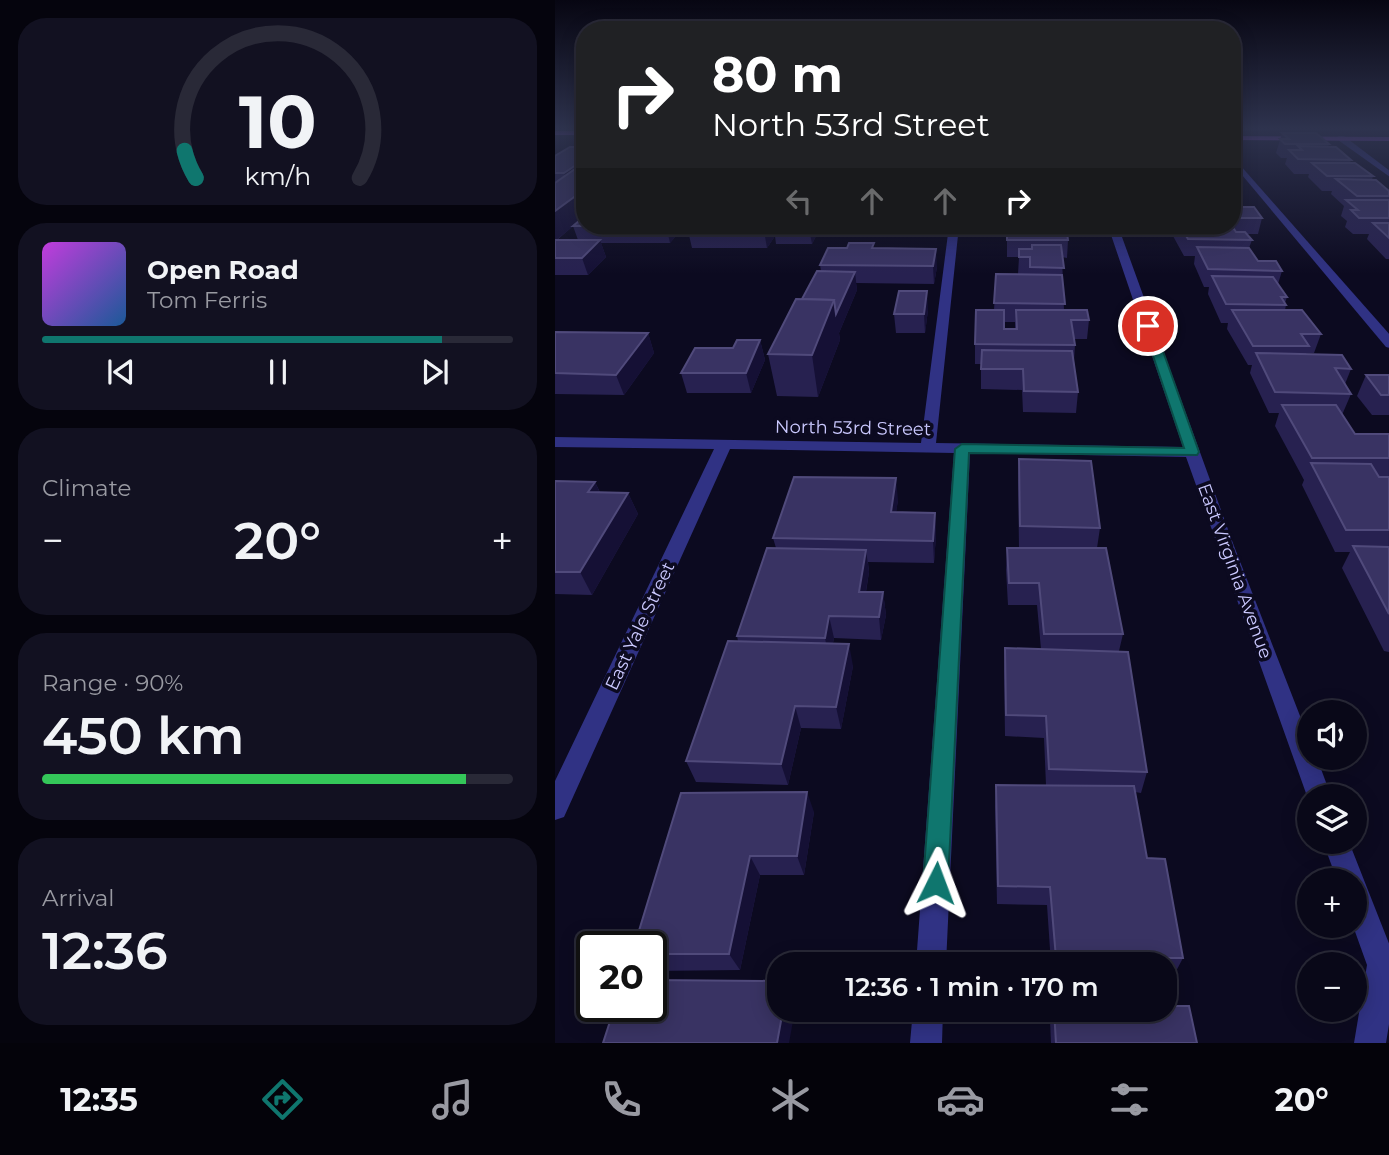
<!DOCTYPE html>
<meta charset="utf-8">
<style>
:root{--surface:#090818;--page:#121121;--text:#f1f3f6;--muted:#999aa2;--line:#292937;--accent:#0f766e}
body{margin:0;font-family:Montserrat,sans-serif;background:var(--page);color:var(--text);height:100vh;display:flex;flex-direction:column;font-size:26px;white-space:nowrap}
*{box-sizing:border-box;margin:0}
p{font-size:23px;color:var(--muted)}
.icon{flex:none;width:38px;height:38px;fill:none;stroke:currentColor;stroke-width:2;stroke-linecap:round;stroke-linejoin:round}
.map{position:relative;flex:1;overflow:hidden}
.panel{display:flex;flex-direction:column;gap:18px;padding:18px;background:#05040d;width:555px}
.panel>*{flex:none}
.banner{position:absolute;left:21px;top:21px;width:665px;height:214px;border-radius:28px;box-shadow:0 4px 18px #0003,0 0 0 2px var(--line);background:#202124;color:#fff;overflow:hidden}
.fabs{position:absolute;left:742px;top:700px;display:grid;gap:14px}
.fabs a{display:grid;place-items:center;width:70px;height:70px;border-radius:50%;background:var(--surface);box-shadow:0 4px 18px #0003,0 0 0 2px var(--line);font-size:35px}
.speed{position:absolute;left:21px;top:931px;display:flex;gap:14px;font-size:35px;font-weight:700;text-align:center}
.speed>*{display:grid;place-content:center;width:91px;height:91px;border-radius:50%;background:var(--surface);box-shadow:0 4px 18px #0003,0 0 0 2px var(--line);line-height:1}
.speed .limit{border:4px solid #111;border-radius:10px;background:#fff;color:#111}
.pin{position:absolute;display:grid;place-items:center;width:60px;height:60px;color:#fff;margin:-30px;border:4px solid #fff;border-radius:50%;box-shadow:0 2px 7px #0007}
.me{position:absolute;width:77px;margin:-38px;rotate:3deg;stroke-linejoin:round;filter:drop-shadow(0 0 5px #0008)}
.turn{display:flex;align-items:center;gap:24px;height:147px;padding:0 21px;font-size:32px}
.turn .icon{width:91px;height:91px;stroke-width:2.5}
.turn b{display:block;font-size:49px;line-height:60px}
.lanes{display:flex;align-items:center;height:66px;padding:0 21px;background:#0003;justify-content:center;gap:35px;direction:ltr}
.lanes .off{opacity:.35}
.big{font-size:52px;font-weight:600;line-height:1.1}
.panel .card{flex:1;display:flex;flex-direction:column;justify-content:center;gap:10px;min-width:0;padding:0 24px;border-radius:28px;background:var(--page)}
.panel .dial{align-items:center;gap:0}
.dial svg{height:182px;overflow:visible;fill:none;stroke:var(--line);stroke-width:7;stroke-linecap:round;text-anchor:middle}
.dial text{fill:var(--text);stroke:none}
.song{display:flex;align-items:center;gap:21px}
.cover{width:84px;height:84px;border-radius:10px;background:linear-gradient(135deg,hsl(290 70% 55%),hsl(210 70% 35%))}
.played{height:7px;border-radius:4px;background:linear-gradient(90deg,var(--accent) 85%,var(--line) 85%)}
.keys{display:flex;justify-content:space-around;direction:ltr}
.heat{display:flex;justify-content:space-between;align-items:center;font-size:38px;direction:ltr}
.charge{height:10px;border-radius:5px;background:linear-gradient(90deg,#34c759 90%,var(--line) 0)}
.trip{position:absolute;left:212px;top:952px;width:410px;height:70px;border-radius:28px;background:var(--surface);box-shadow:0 4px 18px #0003,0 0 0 2px var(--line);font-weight:600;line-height:70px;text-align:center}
.tab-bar{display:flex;height:112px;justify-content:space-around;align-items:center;background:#04030a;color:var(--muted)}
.tab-bar .icon{width:49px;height:49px}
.tab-bar .on{color:var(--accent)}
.tab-bar b{font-size:32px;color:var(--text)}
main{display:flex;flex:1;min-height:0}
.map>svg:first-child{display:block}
</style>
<main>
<section class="panel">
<div class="card dial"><svg viewBox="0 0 100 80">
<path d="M14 69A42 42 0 1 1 86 69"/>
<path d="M14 69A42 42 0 0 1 9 57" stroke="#0f766e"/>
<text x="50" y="56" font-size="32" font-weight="700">10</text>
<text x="50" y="72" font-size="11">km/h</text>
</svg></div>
<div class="card">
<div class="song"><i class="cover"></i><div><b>Open Road</b><p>Tom Ferris</p></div></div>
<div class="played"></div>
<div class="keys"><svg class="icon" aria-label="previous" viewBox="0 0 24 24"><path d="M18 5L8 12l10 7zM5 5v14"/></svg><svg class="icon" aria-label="pause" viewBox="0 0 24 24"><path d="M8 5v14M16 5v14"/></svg><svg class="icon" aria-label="next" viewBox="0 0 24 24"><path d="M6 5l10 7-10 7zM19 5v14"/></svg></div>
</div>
<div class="card"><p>Climate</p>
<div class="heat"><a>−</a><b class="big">20°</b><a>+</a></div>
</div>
<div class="card"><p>Range · 90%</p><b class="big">450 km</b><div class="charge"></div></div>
<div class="card"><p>Arrival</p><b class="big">12:36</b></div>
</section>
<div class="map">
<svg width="835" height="1043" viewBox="0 0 835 1043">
<rect width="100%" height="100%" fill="#0c0a20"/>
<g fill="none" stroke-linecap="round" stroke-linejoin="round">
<g fill="#303284" fill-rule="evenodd">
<polygon points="783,136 789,136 835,171 835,177 783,140"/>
<polygon points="677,156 835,335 835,348 831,347 677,163"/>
<polygon points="394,226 404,226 381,443 628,447 553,226 563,226 679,546 754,739 754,758 762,758 776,796 754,796 754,802 752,796 631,457 415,453 391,964 361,964 399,453 175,449 9,817 0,820 0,781 159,449 0,447 0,437 366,443"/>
<polygon points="768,842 794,842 835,946 835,1018 831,1043 799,1043 812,965 798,926 800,880 782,880"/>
<polygon points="358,1010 388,1010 387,1043 355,1043"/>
</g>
<g fill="#b250ff" fill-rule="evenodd">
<rect x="0" y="131" width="30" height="4"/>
<polygon points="677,136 835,137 835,141 677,140"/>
</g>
</g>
<g fill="#272150" fill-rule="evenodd">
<polygon points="727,133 774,144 773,147 796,160 795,163 818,176 817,180 834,191 834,259 831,259 812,239 814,234 798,234 790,227 792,221 786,216 789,206 776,194 777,191 767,191 753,177 754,174 739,174 730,164 732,158 726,158 721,153"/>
<path d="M15,147l15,79h99l-14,17h-69l5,14 -18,18h-33v-119zM18,226l5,14h-21z"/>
<polygon points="677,207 707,218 703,234 692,234 697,240 694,248 703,261 727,271 723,284 732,297 730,303 731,305 730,310 766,334 759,353 751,353 751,354 796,369 790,384 796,394 787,415 800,434 834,434 834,652 829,651 787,568 795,552 780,552 747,485 749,480 720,426 724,413 714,413 695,373 697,365 693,365 672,329 673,323 666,323 653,294 654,287 649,287 639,264 640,256 629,256 618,236 619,232 616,226 677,226"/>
<polygon points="266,226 257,244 221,244 220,236 212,248 137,248 133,231"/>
<path d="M468,226h43l2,14 -1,18 -5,-1 2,53 25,10 -2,19h-13l1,6 -1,16 4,31 -2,21 -53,-1 -1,-22 -41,-1v-25h-6v-20l19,-34 2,-36h22l1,-17h-12v-28h15zM449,322h11v7h-11z"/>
<polygon points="319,249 382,267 379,284 301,283 302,290 284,333 285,340 263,397 222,396 213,354 247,299 266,271 265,265"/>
<polygon points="373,310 370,333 341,333 339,314"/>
<polygon points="0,332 93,333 99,353 69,395 0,394"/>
<polygon points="205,340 210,360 196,393 132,393 126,373 178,348"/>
<polygon points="811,375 834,375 834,415 817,415 802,396"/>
<polygon points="464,459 545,528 542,548 568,634 564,651 592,772 586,793 580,792 592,858 628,958 619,975 609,975 609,964 496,964 492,905 442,904 440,806 441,785 491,785 489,738 450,736 449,670 450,648 486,649 482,605 453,605 451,570 452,548 464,548 463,481"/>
<polygon points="0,481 40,482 45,492 73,493 83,514 37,595 0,594"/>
<polygon points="343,500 341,512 380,513 381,535 379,563 313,562 314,572 311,592 328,592 331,615 326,640 279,638 278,643 298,666 286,729 246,728 233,785 141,782 131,761 183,641 182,636 221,548 218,538"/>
<polygon points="126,793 259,812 249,875 205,875 185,970 96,971 96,947"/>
<polygon points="497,1010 609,1010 642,1043 496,1043 495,1020"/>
</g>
<g fill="#151035">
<polygon points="30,159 30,177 14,188 9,173"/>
<polygon points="30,189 30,217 0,241 0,211"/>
<polygon points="111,226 129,226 115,243"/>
<polygon points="212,226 218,226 220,236 212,248 209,231"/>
<polygon points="255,226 266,226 257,244 254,228"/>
<polygon points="45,240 51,257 33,275 27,258"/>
<polygon points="381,249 382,267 379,284 378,266"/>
<polygon points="300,272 302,290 284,333 285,340 263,397 257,355 279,300"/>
<polygon points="372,291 373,310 370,333 369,314"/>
<polygon points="93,333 99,353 69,395 61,375"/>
<polygon points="205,340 210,360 196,393 191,373"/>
<polygon points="341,478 343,500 338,534 336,512"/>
<polygon points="40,482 50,504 33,492"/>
<polygon points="73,493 83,514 37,595 25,572"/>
<polygon points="380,513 381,535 379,563 378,541"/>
<polygon points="311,550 314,572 307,614 304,592"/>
<polygon points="328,592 331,615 326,640 324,617"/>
<polygon points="274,616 279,638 274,660 270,638"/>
<polygon points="294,644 298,666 286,729 281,707"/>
<polygon points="240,706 246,728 233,785 226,764"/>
<polygon points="252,792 259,812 249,875 242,856"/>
<polygon points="195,856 205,875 185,970 174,954"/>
<polygon points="228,1010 240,1010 234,1043 222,1043"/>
</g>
<g fill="#393363" stroke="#504a7b" stroke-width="2">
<polygon points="727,133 761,133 774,144 730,144 725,139 734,139"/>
<polygon points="743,146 781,147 796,160 743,159 734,150 747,150"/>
<polygon points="15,147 30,147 30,159 9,173 0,173 0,156"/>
<polygon points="30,162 30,189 0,211 0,183"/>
<polygon points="757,163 800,163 818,176 772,176"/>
<polygon points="781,179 821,180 834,191 834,196 802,196"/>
<polygon points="791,200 834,200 834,218 804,218 796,210 803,210"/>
<polygon points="677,207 699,207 707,218 677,218"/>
<polygon points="30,216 30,226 111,226 18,226"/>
<polygon points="818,223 834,223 834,238"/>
<polygon points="137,226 212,226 209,231 133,231"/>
<polygon points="219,226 255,226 254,228 218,227"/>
<polygon points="469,226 511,226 513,240 452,240 452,229 469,229"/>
<polygon points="625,226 677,226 681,232 690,232 697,240 633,239"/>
<polygon points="0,240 45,240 27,258 0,258"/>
<polygon points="294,243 319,243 317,248 381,249 378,266 265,265 273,248 292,248"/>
<polygon points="477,245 506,245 509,268 475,267 475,257 464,257 464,249 477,249"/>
<polygon points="642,247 694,248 703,261 721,261 727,271 653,269"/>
<polygon points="262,271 300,272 281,314 279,300 247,299"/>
<polygon points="441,274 507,275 510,304 439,303"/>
<polygon points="657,276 718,277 732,297 726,297 731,305 671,304"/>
<polygon points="344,291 372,291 369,314 339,314"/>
<polygon points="241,299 279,300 257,355 213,354"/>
<polygon points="421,310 449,310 449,329 462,329 461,310 532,310 534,320 516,320 520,345 420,344"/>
<polygon points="677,310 747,310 766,334 746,334 754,346 698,346"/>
<polygon points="0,332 93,333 61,375 0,373"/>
<polygon points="182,340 205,340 191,373 126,373 140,348 178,348"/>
<polygon points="427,350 517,351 523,392 469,391 468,369 426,369"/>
<polygon points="701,353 787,355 796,369 780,368 796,394 720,392"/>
<polygon points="811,375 834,375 834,395 826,395"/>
<polygon points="727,405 781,405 800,434 834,434 834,458 757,458"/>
<polygon points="464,459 536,461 545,528 465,526"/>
<polygon points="756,463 816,464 824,477 834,477 834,530 791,530"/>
<polygon points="239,477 341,478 336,512 380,513 378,541 218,538"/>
<polygon points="0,481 40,482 33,492 73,493 25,572 0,572"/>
<polygon points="798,546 834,547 834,614"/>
<polygon points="212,548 311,550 304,592 328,592 324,617 274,616 270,638 182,636"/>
<polygon points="452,548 551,548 568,634 489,634 484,583 454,583"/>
<polygon points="173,641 294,644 281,707 240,706 226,764 131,761"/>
<polygon points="450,648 573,652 592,772 494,769 491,716 451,715"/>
<polygon points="441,785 579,786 592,858 610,859 628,958 501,958 495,887 443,886"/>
<polygon points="252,792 242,856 195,856 174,954 96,954 96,947 79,947 126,793"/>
<polygon points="96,980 224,981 224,1010 228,1010 222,1043 48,1043 60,1006 96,1006"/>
<polygon points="609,1006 634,1006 642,1043 501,1043 499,1010 609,1010"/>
</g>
<linearGradient id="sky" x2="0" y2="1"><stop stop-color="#070612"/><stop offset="0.47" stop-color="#2e334e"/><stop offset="1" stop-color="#2e334e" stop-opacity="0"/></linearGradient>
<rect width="835" height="274" fill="url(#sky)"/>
<polygon fill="#0f766e" stroke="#0a4d48" stroke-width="2" points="589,324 599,326 644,452 642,455 414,453 393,883 390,892 381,895 372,892 368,883 400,449 407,444 629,448 588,326"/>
<g text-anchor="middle" stroke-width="7" stroke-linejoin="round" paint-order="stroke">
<g font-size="18" fill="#cbc9ff" stroke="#0c0a20">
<text transform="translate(298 428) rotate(1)" y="6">North 53rd Street</text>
<text transform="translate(680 571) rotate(70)" y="6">East Virginia Avenue</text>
<text transform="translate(85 626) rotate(-65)" y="6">East Yale Street</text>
</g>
</g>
</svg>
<div class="fabs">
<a><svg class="icon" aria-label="sound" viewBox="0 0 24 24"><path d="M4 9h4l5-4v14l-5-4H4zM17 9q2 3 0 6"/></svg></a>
<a><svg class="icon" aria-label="layers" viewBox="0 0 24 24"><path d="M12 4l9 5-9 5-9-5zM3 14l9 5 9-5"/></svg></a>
<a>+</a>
<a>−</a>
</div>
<div class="speed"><div class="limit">20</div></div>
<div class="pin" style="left:593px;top:326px;background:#d93025"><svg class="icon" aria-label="arrive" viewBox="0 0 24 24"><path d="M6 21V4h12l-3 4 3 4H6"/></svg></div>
<svg class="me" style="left:381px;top:883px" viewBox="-20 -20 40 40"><path d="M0-17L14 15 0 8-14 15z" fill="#0f766e" stroke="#fff" stroke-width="4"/></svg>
<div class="trip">12:36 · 1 min · 170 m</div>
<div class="banner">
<div class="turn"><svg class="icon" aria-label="right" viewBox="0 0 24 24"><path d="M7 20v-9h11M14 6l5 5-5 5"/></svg><div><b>80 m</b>North 53rd Street</div></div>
<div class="lanes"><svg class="icon off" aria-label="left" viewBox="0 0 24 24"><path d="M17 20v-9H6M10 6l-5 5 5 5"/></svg><svg class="icon off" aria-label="ahead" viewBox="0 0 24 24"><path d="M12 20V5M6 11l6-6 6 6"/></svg><svg class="icon off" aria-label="ahead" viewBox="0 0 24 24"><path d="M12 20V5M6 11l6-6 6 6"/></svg><svg class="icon" aria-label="right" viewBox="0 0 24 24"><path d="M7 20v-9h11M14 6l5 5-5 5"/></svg></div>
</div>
</div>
</main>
<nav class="tab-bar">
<b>12:35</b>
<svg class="icon on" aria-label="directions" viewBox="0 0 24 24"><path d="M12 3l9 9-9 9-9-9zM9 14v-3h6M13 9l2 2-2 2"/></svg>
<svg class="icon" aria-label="music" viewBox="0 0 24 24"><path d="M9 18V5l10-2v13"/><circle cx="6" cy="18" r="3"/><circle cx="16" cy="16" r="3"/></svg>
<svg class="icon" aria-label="phone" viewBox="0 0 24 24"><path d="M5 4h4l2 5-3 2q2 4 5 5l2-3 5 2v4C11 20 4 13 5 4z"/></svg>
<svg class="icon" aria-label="climate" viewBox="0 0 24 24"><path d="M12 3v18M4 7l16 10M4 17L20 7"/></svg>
<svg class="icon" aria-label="car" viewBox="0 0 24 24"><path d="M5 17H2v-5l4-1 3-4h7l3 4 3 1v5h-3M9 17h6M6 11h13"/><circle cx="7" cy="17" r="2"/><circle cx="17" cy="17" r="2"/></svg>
<svg class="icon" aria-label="filters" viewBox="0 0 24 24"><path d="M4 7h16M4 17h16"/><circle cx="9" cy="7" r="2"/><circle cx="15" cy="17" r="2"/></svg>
<b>20°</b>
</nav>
